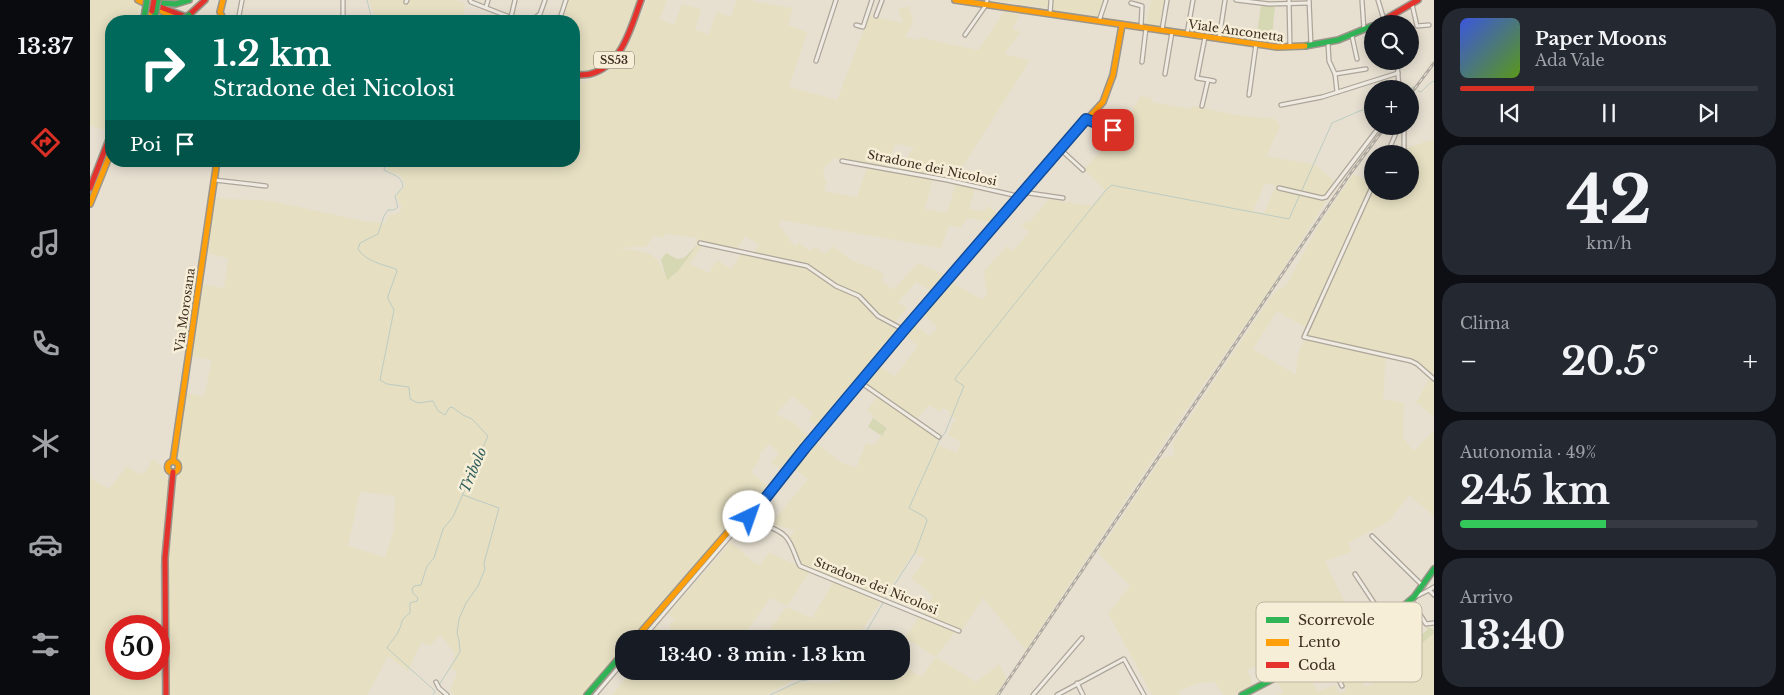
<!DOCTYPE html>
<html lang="it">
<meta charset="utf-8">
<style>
:root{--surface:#171b24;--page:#242831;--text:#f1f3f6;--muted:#9ea1a6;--line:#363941;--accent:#d93025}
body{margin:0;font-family:"Libre Baskerville",serif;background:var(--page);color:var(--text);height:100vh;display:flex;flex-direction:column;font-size:19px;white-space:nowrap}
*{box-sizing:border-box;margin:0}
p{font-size:16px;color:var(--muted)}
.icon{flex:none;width:28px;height:28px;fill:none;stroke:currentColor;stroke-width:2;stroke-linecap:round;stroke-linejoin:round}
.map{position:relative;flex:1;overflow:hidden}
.drawer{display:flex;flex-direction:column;gap:8px;padding:8px;background:#0d0f14;width:350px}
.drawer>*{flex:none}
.banner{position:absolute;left:15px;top:15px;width:475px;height:152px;border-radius:20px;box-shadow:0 2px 12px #0003;background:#00695c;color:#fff;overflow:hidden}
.tools{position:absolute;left:1274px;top:15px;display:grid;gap:10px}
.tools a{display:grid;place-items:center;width:55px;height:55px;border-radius:50%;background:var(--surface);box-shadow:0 2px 12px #0003;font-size:25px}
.speed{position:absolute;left:15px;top:615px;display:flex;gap:10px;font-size:25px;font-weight:700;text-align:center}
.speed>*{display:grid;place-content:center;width:65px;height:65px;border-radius:50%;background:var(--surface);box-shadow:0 2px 12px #0003;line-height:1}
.speed .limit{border:8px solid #d22;background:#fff;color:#111}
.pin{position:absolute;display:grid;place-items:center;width:42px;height:42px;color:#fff;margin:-21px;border-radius:10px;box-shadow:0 2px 8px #0006}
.me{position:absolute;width:55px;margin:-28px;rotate:42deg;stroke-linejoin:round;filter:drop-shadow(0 0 4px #0008)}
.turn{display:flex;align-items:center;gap:18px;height:105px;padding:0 25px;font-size:22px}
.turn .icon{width:65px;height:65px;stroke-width:2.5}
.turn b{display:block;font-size:35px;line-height:42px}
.then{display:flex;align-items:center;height:48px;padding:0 25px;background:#0003;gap:10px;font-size:19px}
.big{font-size:38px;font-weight:800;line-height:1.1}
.drawer .tile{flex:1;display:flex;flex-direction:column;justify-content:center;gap:8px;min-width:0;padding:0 18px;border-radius:20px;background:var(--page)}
.drawer .dial{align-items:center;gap:0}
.dial b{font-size:65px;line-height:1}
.song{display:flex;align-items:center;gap:15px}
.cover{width:60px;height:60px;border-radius:8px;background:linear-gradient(135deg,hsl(230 70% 55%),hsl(90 70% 35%))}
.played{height:5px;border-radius:2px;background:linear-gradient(90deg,var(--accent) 25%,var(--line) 25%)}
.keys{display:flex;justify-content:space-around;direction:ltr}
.heat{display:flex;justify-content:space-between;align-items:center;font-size:28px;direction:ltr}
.charge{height:8px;border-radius:4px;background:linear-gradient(90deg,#34c759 49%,var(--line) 0)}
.trip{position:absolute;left:525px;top:630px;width:295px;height:50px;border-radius:20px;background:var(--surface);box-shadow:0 2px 12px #0003;font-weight:800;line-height:50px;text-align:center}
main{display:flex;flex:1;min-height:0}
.dock{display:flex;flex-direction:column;width:90px;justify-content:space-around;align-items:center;background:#090b0e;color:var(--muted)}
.dock .icon{width:35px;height:35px}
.dock .on{color:var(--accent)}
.dock b{font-size:22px;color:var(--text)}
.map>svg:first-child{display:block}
</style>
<main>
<nav class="dock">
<b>13:37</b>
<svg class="icon on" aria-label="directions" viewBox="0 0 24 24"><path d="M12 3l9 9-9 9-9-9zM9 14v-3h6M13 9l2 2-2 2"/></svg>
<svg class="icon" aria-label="music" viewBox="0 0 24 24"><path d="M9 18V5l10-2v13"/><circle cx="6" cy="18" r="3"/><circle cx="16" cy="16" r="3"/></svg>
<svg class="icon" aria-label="phone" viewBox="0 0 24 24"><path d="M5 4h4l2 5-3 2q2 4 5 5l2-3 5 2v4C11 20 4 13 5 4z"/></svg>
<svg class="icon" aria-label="climate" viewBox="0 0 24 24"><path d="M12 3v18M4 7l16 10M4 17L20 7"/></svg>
<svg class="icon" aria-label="car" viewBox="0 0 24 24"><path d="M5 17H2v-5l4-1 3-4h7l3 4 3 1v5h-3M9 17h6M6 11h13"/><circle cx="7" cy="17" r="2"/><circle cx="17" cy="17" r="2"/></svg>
<svg class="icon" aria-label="filters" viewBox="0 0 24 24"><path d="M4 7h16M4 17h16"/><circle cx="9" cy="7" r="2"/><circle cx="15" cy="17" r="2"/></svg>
</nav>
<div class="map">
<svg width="1344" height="695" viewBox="0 0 1344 695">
<rect width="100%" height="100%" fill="#e7e0d1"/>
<g fill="#e6dfc2" fill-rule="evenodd">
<polygon points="0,0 43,0 50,5 46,21 21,21 21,115 17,131 0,125"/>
<polygon points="279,0 364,0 375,3 373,21 284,21 283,11"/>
<polygon points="477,0 548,0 528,48 523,57 509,68 493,72 484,72 484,54 488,42 484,41 484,21 470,21"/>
<path d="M557,0h20l-7,19 14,6 8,-21 19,5 -6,21 14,5 7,-23 15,5 6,-17h14l5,2 37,6 -5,17 19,7 -18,55 48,13 32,-84 34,7 -5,-14 11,-3 4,17 -8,14 13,3 3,-3 14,4 43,9 26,-38 16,3 -8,14 9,3 -17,22 26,6 -75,119 21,7 -7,23 15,2 4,-5 12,9 -7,7 -26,-4 -6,10 -12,-3 -8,23 -161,-28 -1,5 16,22 4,-4 11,8 5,-4 10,7 8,-8 19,15 26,9 7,5 -4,5 12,10 25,-27 30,13 -14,16 -18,-10 -18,20 9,6 -12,14 1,6 2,5 -49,57 -31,39 -9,-10 4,-6 -21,-17 -16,18 17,8 17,17 -26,32 -13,-8 8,-10 -10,-9 -10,10 2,3 -10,15 18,16 -11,15 -6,4 -9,1 -7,3 -8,18 -95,110h-9v11l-39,45h-131l-3,-3v-4l5,-12v-4l-5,-5 4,-7 -2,-2 2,-5 -15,-18 -10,11 -9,-4 -13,29 -20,-15 -21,39h-199l-2,-134 8,-78 7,-13 -5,-17 6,-61 22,5 8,-37 -24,-4 13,-72 23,4 4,-30 -22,-5 8,-55 57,3 97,21 18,1 3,-8 9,-2 3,-3v-5l-5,-10 7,-6 2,-5 -5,-9 -14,-5 3,-9h185v-66l2,-14h11l13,-5 10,-6 12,-11zM805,144l19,3 -15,22 -11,-2zM745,158l33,6 -11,33 -33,-6 3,-10 -3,-3 -1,-4 3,-9 3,-1 3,-4zM843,178l23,5 -9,30 -22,-4zM577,234l31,4 -3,4h3v2l-20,27 -11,8 -9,-19 -10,-7 -19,-4 -12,1 13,-3h16l8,-12 8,3zM655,236l14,9 -8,11 -10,-2 -10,15 -14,-9 -8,13 -19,-9 14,-21 32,7zM270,492l35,4 -1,33 -9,28 -37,-11z"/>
<polygon points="900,0 959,0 958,8"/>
<polygon points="962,0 1014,0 1009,17 961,9"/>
<polygon points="1061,0 1074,0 1070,25 1069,26 1056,24"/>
<path d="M1051,96l11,2 -1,4 40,7 1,-3 45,9 38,4 5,7 -14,30 46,8 1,-1 22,19 -10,14 2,4 -57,89 -85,122 -159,239 -43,-52 -23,35 -4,-2 -20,26 40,25 23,-18 8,15 -11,16h-223l10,-7 13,-5 44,-1 7,-11h10l3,4 4,-4h8l5,9 6,-9h18v-6l20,12 15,-20 -31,-19 14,-21h2l12,-21 -22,-18 15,-20 -13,-4 -54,80v3l5,2h-101l23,-32 26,11 22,-37 -24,-10 -23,35 -17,-8 -28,41h-95l10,-12 8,7 6,-7 -2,-2 6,-6 -7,-5 63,-72 22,20 7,3 9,-12 28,12 3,-1 -12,-25 7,-9 -20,-5v-6l33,-40 -15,-11 21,-26 28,21 14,5 10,-25 8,2 14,-17 -14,-10 -7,-8 12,-15 -17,-13 15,-17 18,11 23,-30 -14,-12 10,-10 15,12 9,-8 -14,-14 27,-32 30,17 6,-3 -3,-25 23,-25 6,5 16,-19 -7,-6 4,-5 3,1 20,-23 42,7 15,-15 -22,-22 25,-27 -3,-3 7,-8 16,5 1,-4 4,-6 -6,-6 1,-2 -1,-1zM1175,183l11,3 -12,27 -11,-2zM839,405l11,7 3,-4 7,4 -1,3 7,3 -8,17 13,7 -4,11 -20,-8 3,-8 -24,-17z"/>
<path d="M1344,139v240l-23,-18 -25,-4 -3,42 21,4 -1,35 11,13 20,-21v86l-25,-21 -20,26 -41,22 3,9 -26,9 30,64 -31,15 -7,-13 -51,25 1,9 -20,9 6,15 -19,10h-11l-9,-14 -18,3 -17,7 1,4h-28l-44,-82 22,-27 -32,-33 64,-95 11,-2 2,-4 -3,-8 99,-147 5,-6 9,-5 4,-6 27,-50 37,-56 19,9v8h38v-37h-4l1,-6zM1187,311l31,18 -4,8 3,1 -7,11 -3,13 -1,13 -43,-26z"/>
<polygon points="1340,377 1344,381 1344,417 1326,402"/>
<path d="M63,458l10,11 6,14h2l-6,62v150h-75v-217l19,11 18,-23 12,8 6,-2zM26,626h43v43h-43z"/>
<polygon points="1304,618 1318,640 1320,639 1326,649 1344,633 1344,695 1187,695 1193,692 1187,681 1214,666 1228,692 1245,685 1249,694 1256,691 1251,680 1267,671 1275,687 1308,671 1285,629"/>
<polygon points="551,671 753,671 747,679 705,679 677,695 522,695 538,675 545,678"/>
</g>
<g fill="#d6d7b3">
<polygon points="1171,5 1185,7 1182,35 1167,33"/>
<polygon points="608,244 588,271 577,280 571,260 576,253 587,259 594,258"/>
<polygon points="783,418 797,428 792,436 778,427"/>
<polygon points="1333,624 1344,630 1344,633 1331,644 1327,639 1338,629"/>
</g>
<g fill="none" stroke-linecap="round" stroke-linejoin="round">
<g stroke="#bcccc2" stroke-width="1">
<polyline points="277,0 281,16 281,21"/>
<polyline points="900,1 900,0"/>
<polyline points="898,7 1030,27"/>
<polyline points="146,21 150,0"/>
<polyline points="1017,87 1024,60"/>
<polyline points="1320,89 1324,87"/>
<polyline points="1328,91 1331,92 1339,84 1344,81"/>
<path d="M296,161l-2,9c8,5 18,5 19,17l-8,9 3,11 -4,3h-6l-4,6 -6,18 -18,9 -2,6c7,12 26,16 38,20l1,2 -9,25v3l6,11 -14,70 7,4 22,3 1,12 8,4 15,-2 5,10 7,4 4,-7 3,-1 11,8 9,4 16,17 -35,81 -10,12 -9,29 -7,8 -6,19 -7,1 -2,3 1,4 5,5 -1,3 -7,2v10c-11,8 -6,7 -11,17 -2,6 -9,12 -12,18l47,42 1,2 -2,3"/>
<polyline points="805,345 932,195"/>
<polyline points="725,439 737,425"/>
<polyline points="81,469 82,466"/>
<polyline points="661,516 669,508"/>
<polyline points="77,572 79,695"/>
<polyline points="795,599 825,553 837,521 835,517 819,508 850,439 855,433 874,386 865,380 866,377 1016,190 1022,185 1026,186 1199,219 1242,123 1272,110 1282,111"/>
<polyline points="774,639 773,637 793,603"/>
<polyline points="349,685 370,652 369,640 367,633 369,619 376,603 388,586 395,569 394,563 409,508 373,495"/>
<polyline points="507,691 534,659"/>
<polyline points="72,695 71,565 79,486 78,481"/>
<polyline points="680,695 710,681 731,678 749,679 757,671"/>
</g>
<defs>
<g id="street">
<polyline points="380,0 381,2 430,21"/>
<polyline points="1146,0 1179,4 1219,3"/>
<polyline points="1199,0 1200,47"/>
<polyline points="1219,0 1221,45"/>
<polyline points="1288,0 1294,20"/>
<polyline points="1272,1 1274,30"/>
<polyline points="316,2 317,0"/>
<polyline points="1041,3 1052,6 1051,27"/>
<polyline points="1322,4 1327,26 1339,25"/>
<polyline points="396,7 398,0"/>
<polyline points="960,14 961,0"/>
<polyline points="786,16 792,0"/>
<polyline points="421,17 425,0"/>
<polyline points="1299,17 1300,24"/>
<polyline points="148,21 152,0"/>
<polyline points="253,21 253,0"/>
<polyline points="441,21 450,14 455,0"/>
<polyline points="469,21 476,0"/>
<polyline points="1009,21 1016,0"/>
<polyline points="766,25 773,27 782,0"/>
<polyline points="1072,30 1077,0"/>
<polyline points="1097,34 1103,0"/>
<polyline points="875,35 896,5 897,0"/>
<polyline points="1262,36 1267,59"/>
<polyline points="1115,37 1107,78 1124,81"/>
<polyline points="1129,39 1135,0"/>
<polyline points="1238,43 1239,61 1245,74 1276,69"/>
<polyline points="726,61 746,0"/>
<polyline points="1307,61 1309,89"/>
<polyline points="1052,62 1056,28"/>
<polyline points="1075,74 1082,32"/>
<polyline points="1245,74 1247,92"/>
<polyline points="1159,95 1166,44"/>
<polyline points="1191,105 1232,97 1308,73"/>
<polyline points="1112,106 1118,80"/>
<polyline points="996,119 1036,136"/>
<polyline points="1314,126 1314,154"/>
<polyline points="970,149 993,170"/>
<polyline points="1297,154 1309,126"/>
<polyline points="752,161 857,180 928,196"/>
<polyline points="124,180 176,186"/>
<polyline points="1282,187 1214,337 1321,361 1327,364 1344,379"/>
<polyline points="1189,188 1232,198 1236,197 1290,126"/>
<polyline points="932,192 973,198"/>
<polyline points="610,243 717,266 746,286 769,296 788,316 814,330"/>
<polyline points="770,382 849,437"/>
<path d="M656,520c13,4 31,7 40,17 7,8 9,20 14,29l159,65"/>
<polyline points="1282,536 1333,586"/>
<polyline points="1265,574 1296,621"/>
<polyline points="1339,590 1344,587"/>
<polyline points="1325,597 1339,590 1344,595"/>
<polyline points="1321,600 1336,624 1344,623"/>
<polyline points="552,639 654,520"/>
<polyline points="1235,652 1252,686"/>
<polyline points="346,682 349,688 357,695"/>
<polyline points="987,683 993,695"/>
<polyline points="505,695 534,661"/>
<polyline points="943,695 992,638"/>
<polyline points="967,695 1034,659 1054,695"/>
</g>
<g id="fast">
<polyline points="70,3 86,4 99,0"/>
<polyline points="53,21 55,12"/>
<polyline points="1215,46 1248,40 1282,26"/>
<circle cx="654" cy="515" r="5"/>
<polyline points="497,695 534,652"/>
<polyline points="1152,695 1296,621 1324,597 1344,569"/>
</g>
<g id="slow">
<polyline points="48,0 54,3"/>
<polyline points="133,0 130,12 134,21"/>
<polyline points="865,0 1187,47 1215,46"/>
<polyline points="70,10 89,21"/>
<polyline points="60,21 62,11"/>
<polyline points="0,204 21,152"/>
<polyline points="795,353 937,185 1013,102 1023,75 1032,25"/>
<polyline points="83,461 127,161"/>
<circle cx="83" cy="467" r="5.5"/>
<polyline points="545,639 650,518"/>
</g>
<g id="jam">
<polyline points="65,5 107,21"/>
<polyline points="99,15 115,0"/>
<polyline points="1287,24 1328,0"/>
<path d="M484,75c5,0 11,0 16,-1 32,-8 41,-47 51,-74"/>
<polyline points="0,188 21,134"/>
<polyline points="659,514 674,500 715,448 795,353"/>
<polyline points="76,695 75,558 83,472"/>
</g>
</defs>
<use href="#street" stroke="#ada599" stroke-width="5.5"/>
<use href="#fast" stroke="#9c958a" stroke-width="8"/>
<use href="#slow" stroke="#9c958a" stroke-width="8"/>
<use href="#jam" stroke="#9c958a" stroke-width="8"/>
<use href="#street" stroke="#efebe3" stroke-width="3"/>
<use href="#fast" stroke="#30b455" stroke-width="5"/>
<use href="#slow" stroke="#ff9f0a" stroke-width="5"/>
<use href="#jam" stroke="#e5322d" stroke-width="5"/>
<defs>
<g id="rail">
<polyline points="1320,95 1344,63"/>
<polyline points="908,695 1224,227 1260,174 1296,126"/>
</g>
</defs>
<use href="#rail" stroke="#afaaa2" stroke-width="3"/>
<use href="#rail" stroke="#f7eed8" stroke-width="1" stroke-dasharray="4" stroke-linecap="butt"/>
<defs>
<g id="fast-bridge">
<polyline points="55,12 57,0"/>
<polyline points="65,15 68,0"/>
<polyline points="91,21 99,15"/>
</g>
<polyline id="jam-bridge" points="62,11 64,0"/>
</defs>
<use href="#fast-bridge" stroke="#928b80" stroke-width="8" stroke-linecap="butt"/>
<use href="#jam-bridge" stroke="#928b80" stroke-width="8" stroke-linecap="butt"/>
<use href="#fast-bridge" stroke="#30b455" stroke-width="5"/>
<use href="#jam-bridge" stroke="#e5322d" stroke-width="5"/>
</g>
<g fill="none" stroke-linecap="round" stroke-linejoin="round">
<defs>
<polyline id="route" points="659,517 659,514 674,500 715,448 814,330 996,119 1023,130"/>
</defs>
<use href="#route" stroke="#114b97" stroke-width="12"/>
<use href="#route" stroke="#1a73e8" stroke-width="9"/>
</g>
<g text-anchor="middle" stroke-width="5" stroke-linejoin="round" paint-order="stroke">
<rect fill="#f7eed8" stroke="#756857" stroke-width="1" x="504" y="51.5" width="40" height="17" rx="4"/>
<g font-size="11" font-weight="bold" fill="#3d2e20">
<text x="524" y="64">SS53</text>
</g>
<g font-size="12" fill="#3d2e20" stroke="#f7eed8">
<text transform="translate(1146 31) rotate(8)" y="4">Viale Anconetta</text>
<text transform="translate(842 168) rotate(12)" y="4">Stradone dei Nicolosi</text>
<text transform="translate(95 310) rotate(-82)" y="4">Via Morosana</text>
<text transform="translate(786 586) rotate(22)" y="4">Stradone dei Nicolosi</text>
</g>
<g font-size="14" font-style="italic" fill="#2f5d5a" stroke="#f7eed8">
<text transform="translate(383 470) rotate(-67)" y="5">Tribolo</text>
</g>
</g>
<rect x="1166" y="602" width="166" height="80" rx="8" fill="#f7eed8" stroke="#bfb4a1" stroke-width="1"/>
<rect x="1176" y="617" width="23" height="6" fill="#30b455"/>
<rect x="1176" y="639" width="23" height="7" fill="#ff9f0a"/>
<rect x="1176" y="662" width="23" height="6" fill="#e5322d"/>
<g font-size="14" fill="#3d2e20">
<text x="1208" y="625">Scorrevole</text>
<text x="1208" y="647">Lento</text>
<text x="1208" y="670">Coda</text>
</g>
</svg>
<div class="tools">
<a><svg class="icon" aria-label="search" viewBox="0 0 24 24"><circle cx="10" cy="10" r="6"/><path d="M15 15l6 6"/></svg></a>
<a>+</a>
<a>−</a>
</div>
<div class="speed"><div class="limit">50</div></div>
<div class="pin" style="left:1023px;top:130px;background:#d93025"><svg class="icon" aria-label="arrive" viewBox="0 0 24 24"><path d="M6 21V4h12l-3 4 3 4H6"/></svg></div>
<svg class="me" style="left:659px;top:517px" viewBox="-20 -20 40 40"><circle r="19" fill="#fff"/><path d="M0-13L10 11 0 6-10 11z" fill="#1a73e8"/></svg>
<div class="trip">13:40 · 3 min · 1.3 km</div>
<div class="banner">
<div class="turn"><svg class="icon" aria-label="right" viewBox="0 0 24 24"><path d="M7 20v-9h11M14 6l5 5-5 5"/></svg><div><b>1.2 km</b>Stradone dei Nicolosi</div></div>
<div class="then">Poi<svg class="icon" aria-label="arrive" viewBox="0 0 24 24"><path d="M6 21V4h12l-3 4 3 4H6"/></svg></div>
</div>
</div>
<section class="drawer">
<div class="tile">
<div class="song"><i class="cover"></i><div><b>Paper Moons</b><p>Ada Vale</p></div></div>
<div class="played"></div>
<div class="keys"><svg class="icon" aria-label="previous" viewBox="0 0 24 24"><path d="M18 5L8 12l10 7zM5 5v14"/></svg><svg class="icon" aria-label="pause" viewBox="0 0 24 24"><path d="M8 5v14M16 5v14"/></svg><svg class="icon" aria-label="next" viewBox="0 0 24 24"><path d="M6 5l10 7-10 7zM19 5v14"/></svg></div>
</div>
<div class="tile dial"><b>42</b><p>km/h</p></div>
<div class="tile"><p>Clima</p>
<div class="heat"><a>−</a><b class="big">20.5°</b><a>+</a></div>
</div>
<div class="tile"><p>Autonomia · 49%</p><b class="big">245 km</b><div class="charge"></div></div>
<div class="tile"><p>Arrivo</p><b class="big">13:40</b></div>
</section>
</main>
